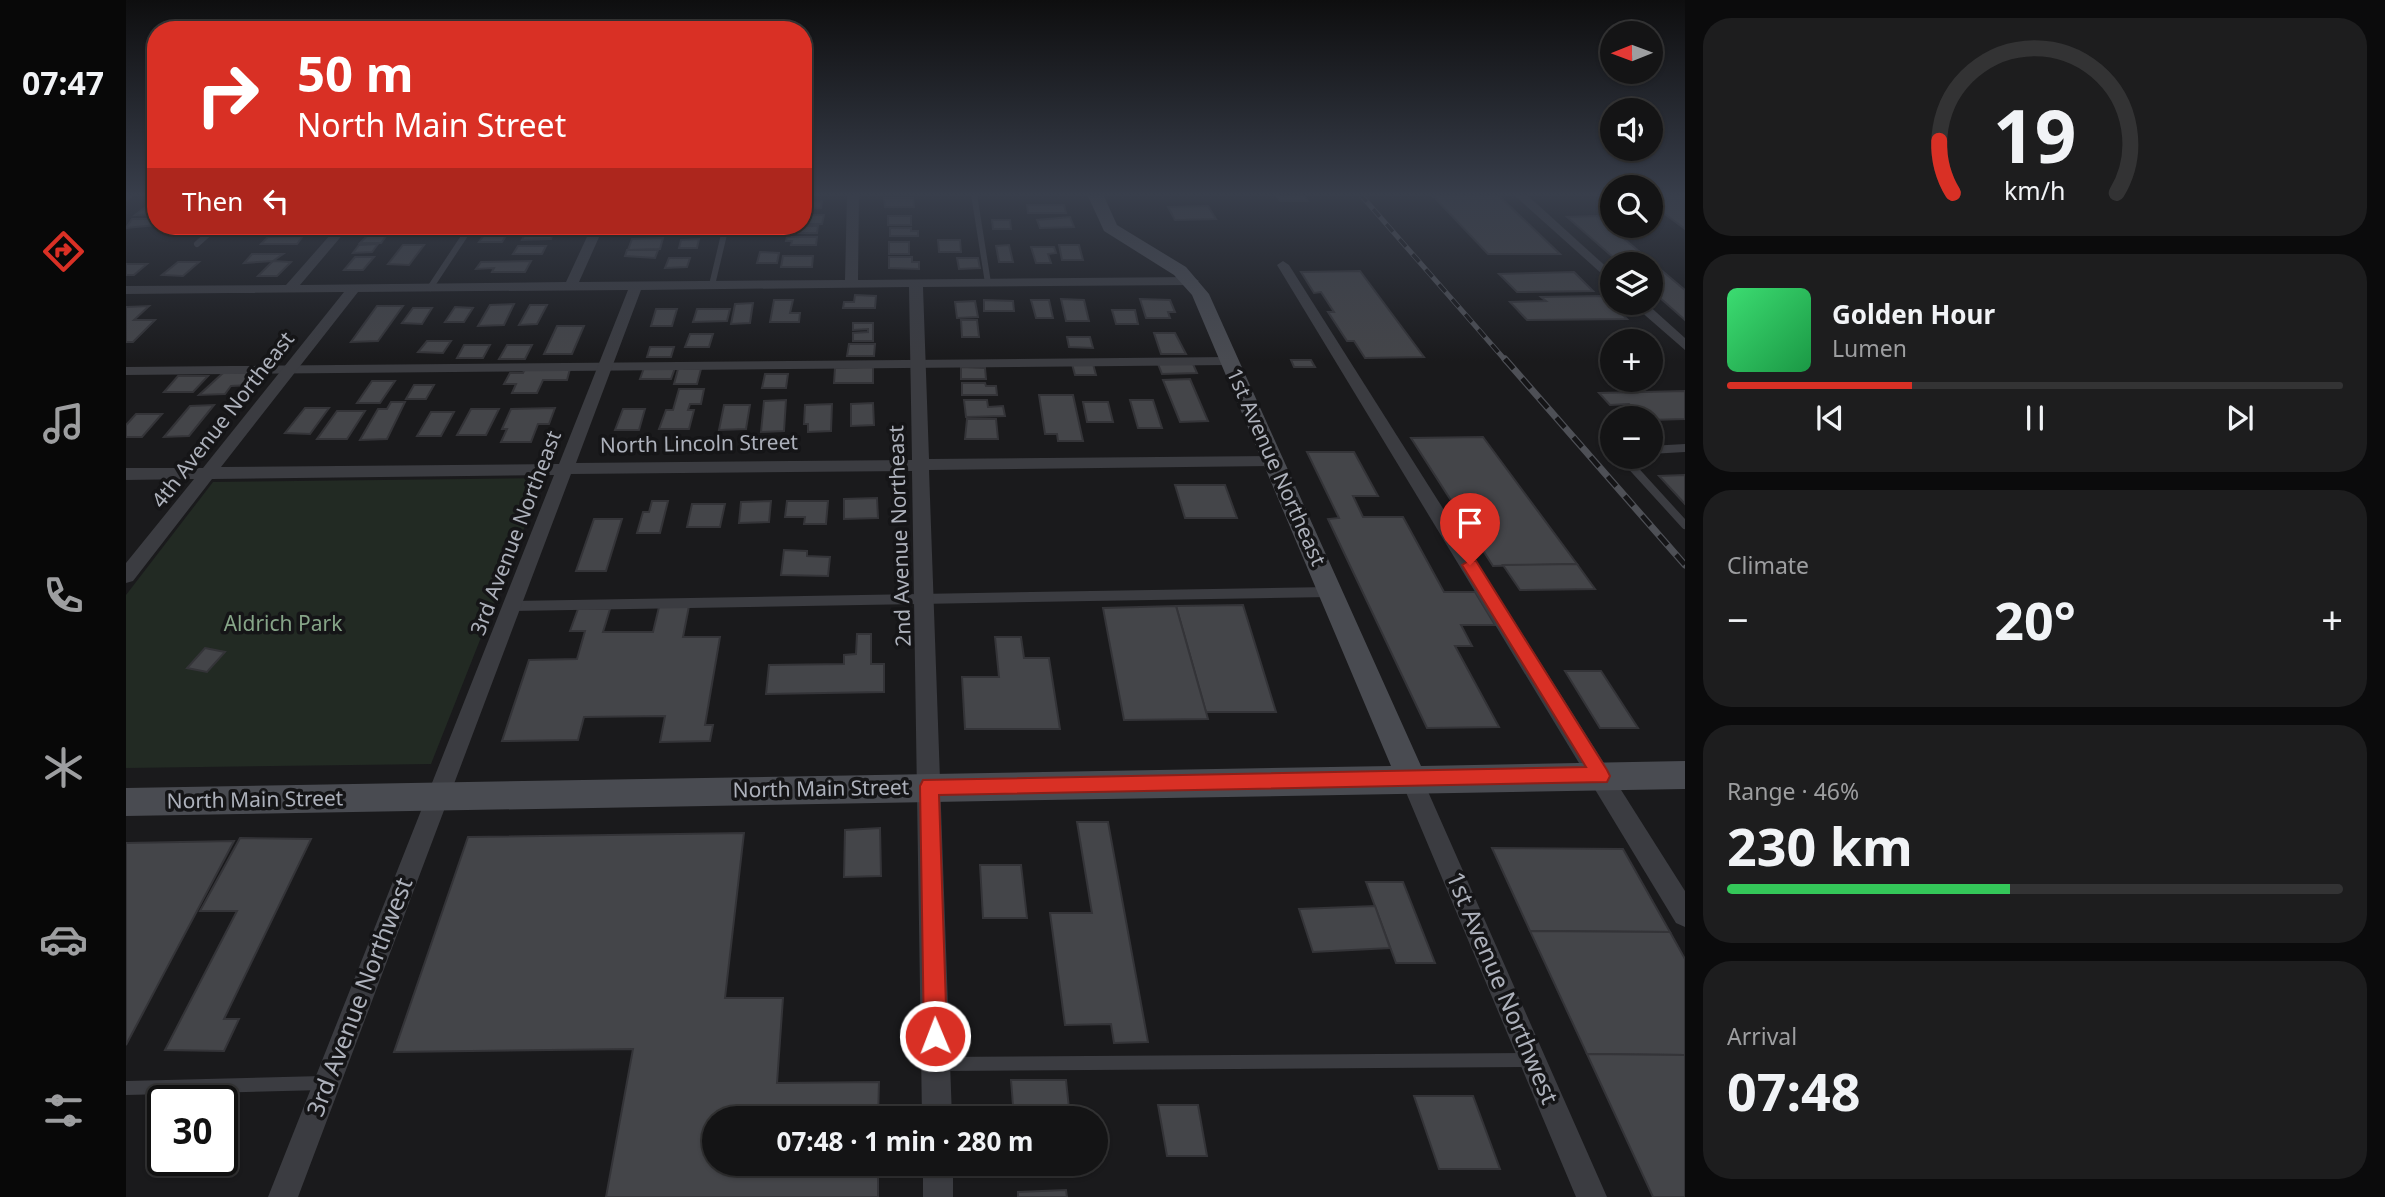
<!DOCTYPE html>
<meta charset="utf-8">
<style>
:root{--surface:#141415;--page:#1d1d1e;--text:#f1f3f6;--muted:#9d9ea0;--line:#333334;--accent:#d93025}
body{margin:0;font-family:"Noto Sans",sans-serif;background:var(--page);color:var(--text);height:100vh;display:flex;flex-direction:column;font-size:26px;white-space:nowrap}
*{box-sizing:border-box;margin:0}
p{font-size:23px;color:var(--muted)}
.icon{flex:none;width:38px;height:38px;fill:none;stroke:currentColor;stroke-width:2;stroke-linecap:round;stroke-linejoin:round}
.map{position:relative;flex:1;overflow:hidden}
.panel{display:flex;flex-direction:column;gap:18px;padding:18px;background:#0b0b0c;width:700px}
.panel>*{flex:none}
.banner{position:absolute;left:21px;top:21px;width:665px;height:214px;border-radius:28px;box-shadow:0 2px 5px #0004,0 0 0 2px var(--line);background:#d93025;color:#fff;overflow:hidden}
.needle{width:46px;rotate:269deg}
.buttons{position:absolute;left:1474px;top:21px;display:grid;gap:14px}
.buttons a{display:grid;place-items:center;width:63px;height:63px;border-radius:50%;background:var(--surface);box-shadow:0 2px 5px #0004,0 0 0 2px var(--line);font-size:35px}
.speed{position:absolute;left:21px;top:1085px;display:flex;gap:14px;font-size:35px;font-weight:700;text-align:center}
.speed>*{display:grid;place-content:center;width:91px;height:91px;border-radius:50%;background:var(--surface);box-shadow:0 2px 5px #0004,0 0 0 2px var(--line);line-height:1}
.speed .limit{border:4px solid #111;border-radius:10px;background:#fff;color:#111}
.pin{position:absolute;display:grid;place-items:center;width:60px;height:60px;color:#fff;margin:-72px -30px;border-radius:50% 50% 50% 0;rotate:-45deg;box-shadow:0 0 7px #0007}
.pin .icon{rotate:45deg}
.me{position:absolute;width:77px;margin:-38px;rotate:359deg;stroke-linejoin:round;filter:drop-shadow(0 0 5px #0008)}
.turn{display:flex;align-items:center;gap:24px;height:147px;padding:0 35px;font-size:32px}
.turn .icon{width:91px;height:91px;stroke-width:2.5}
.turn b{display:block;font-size:49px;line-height:60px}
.then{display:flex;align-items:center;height:66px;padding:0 35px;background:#0003;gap:14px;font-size:26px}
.big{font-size:52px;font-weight:700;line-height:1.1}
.panel .widget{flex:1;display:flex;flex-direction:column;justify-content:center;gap:10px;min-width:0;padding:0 24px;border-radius:28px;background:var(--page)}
.panel .dial{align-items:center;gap:0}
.dial svg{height:182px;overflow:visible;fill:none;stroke:var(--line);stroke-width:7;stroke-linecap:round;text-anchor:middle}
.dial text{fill:var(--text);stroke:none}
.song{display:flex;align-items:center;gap:21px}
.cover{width:84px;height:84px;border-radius:10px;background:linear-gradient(135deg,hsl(140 70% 55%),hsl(140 70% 35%))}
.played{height:7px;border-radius:4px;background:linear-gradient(90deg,var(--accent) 30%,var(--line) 30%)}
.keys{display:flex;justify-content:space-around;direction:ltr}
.heat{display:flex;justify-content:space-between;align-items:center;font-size:38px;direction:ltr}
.charge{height:10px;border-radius:5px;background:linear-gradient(90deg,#34c759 46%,var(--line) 0)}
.trip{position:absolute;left:576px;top:1106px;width:406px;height:70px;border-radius:35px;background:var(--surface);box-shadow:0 2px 5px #0004,0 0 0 2px var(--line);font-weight:700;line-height:70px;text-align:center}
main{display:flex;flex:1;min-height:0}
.tab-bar{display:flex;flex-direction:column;width:126px;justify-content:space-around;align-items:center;background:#080808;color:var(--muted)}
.tab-bar .icon{width:49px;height:49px}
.tab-bar .on{color:var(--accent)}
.tab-bar b{font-size:32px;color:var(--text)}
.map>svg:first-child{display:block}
</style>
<main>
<nav class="tab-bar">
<b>07:47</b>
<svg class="icon on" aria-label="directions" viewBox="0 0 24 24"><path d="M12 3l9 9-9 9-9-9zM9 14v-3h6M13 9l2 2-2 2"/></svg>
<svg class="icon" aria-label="music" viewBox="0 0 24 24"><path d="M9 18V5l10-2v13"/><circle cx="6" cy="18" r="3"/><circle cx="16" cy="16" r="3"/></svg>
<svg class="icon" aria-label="phone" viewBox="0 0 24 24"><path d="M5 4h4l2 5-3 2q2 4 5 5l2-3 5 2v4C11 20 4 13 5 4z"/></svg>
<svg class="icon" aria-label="climate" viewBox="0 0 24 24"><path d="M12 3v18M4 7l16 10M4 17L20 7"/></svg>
<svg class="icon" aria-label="car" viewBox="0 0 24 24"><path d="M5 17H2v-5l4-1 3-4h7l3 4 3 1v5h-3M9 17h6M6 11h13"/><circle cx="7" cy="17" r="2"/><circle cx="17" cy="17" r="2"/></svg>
<svg class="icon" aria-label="filters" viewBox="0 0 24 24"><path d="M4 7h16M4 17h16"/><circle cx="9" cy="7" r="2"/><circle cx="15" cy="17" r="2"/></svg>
</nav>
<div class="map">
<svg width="1559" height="1197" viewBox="0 0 1559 1197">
<rect width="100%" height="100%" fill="#1a1a1c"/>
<polygon fill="#222a23" points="418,478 305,764 0,768 0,595 87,482"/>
<g fill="#444549" stroke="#343438" stroke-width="2">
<polygon points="1149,194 1177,194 1182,201 1154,201"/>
<polygon points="1305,194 1371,194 1434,254 1362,254"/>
<polygon points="1524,194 1559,194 1559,229 1524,203"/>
<polygon points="758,198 787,198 788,207 759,207"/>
<polygon points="696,201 695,208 677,209 677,202"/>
<polygon points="901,205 938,205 940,213 902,213"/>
<polygon points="21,206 30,206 30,214 9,215"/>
<polygon points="1082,206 1090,219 1049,220 1042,207"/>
<polygon points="680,215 698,215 696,224 677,224 677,216"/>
<rect x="762" y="216" width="23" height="9"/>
<polygon points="1471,216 1559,290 1559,320 1524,289 1524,264 1495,264 1441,217"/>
<polygon points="944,217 948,227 914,228 911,220"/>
<polygon points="6,219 30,219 30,225 0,228"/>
<polygon points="866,220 884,220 885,229 867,229"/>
<polygon points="506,226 537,226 534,231 503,231"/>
<polygon points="667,226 692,226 691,233 666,233"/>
<polygon points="181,227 175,234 147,235 154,228"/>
<polygon points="247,227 267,228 262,234 241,234"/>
<polygon points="363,228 385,228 376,242 353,242"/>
<polygon points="764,228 785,228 785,231 792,231 792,236 764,236"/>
<polygon points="429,229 425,239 396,240 401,230"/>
<polygon points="261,235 255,243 234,243 241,236"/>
<polygon points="177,236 171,244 135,244 142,237"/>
<polygon points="661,237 691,237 690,245 665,245 666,241 660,241"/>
<polygon points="537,238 534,249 502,250 506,239"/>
<polygon points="573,239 571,248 553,248 555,240"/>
<polygon points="812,240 834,240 835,252 813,252"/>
<rect x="763" y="242" width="20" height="12"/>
<polygon points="252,244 246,252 227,253 233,245"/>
<polygon points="277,245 298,245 283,265 262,264"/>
<polygon points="883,245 887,262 873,262 870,246"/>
<polygon points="933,245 953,245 957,260 936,260"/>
<polygon points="392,246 420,246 416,254 387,254"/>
<polygon points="905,247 928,247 930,253 922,254 925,263 910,263"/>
<polygon points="501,250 532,250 529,258 499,256"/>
<polygon points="634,252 653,253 651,263 631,263"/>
<polygon points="126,254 157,254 147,261 118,263"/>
<polygon points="657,256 687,256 686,267 655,267"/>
<polygon points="229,257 248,257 237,270 218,270"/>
<polygon points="763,257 786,257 786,262 793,262 793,269 763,268"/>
<polygon points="543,258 564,258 561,267 539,268"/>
<polygon points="831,258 852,258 854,268 833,269"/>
<polygon points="147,261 165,262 151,276 132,276"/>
<polygon points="405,261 399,272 366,272 368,268 350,269 355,262"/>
<polygon points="52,262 73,262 57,276 36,275"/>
<polygon points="0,264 21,264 8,275 0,275"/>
<polygon points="1234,271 1298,357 1239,358 1228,341 1221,341 1202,312 1208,312 1195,292 1188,293 1175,272"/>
<polygon points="1448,272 1467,291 1391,292 1373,274"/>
<polygon points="729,295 750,296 749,308 717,308 718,302 728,302"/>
<polygon points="1478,296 1501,319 1401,320 1384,302 1420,301 1415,297"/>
<polygon points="935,299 958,300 963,321 940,321"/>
<polygon points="1014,299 1044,300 1049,312 1042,312 1044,318 1020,318"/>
<polygon points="648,300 667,300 664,313 674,313 673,322 644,322"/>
<polygon points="858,300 887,301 888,311 858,311"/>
<polygon points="905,300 923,300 927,318 910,318"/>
<polygon points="849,301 852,317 831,318 829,302"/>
<polygon points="627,303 624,323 605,324 609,304"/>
<polygon points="388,304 378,325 352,326 364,305"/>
<polygon points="404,305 421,305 411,324 393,325"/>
<polygon points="23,306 8,320 29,320 7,342 0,342 0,307"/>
<polygon points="251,306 277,306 252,341 225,342"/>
<polygon points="329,307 347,308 338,322 319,322"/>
<polygon points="287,308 306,308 296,324 276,323"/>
<polygon points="530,309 551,309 546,326 525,326"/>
<polygon points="571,309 604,309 601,321 567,322"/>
<polygon points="986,310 1009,310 1012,324 990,324"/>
<polygon points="835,320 851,320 853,337 836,337"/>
<polygon points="727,323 747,323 747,341 727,341 727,333 742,332 742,329 727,330"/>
<polygon points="431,326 458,326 446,354 418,354"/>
<polygon points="1028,333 1049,333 1060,354 1035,354"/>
<polygon points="564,334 587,334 583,347 559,347"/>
<polygon points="941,337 964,337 967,348 943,347"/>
<polygon points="301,341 325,341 317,353 292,352"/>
<polygon points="723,344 749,344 748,356 721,356"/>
<polygon points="338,345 364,345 357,358 331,358"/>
<polygon points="381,345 406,345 399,359 373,359"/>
<polygon points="524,347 548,347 545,357 521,357"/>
<polygon points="1165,360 1185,360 1189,367 1168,367"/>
<polygon points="946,364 967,364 970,375 949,375"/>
<polygon points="1032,364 1067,364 1071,373 1036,374"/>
<polygon points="747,367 747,383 708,383 709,368"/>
<polygon points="835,367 859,368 860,379 835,379"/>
<polygon points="518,368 549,368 545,379 514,379"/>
<polygon points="399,369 444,369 441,380 417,380 411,393 386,393 390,384 378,384 384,373 397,373"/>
<polygon points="552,369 575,369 571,384 548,384"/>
<polygon points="134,372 124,385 105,386 99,394 73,395 97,373"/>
<polygon points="639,374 662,374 660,388 636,388"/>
<polygon points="52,376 82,376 67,392 38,392"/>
<polygon points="1064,379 1082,421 1054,422 1037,380"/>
<polygon points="246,381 269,381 254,403 231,403"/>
<polygon points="836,383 859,383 860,386 870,386 871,395 836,395"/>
<polygon points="288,385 308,385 300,399 280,399"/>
<polygon points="553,389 578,389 575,404 564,404 562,410 568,410 563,429 533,429 540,410 547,410"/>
<polygon points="1559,391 1559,419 1524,420 1517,418 1503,404 1484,405 1473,393"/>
<polygon points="913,395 947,395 957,441 932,441 931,434 919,434"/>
<polygon points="660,400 658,431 635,432 638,401"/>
<polygon points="838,400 861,400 862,407 877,406 879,416 840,417"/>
<polygon points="1004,400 1027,400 1036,428 1012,428"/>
<polygon points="265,402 279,402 261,439 234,440 252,409 261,409"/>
<polygon points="957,402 982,402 987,422 961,422"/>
<polygon points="747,403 748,425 725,426 725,404"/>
<polygon points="706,404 705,431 682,432 682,424 678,424 679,405"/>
<polygon points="88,405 63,436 38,437 64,406"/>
<polygon points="598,405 624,405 620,429 593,430"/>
<polygon points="179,408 203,408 184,434 159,433"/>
<polygon points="429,408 423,424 412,424 405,442 375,442 381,429 376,429 385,409"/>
<polygon points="345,409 373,409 360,435 331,435"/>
<polygon points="497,409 519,409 513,430 489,430"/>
<polygon points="211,411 239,411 221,439 191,439"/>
<polygon points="305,412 328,412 315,436 291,436"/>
<polygon points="10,414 36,414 16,437 0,437 0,425"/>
<polygon points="841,419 870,419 872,439 839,439"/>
<polygon points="1357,437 1451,564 1367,566 1285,438"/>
<polygon points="1181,452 1228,452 1252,496 1227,496 1237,517 1277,517 1318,592 1349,592 1369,625 1335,625 1346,646 1329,646 1373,727 1301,728 1202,519 1213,518"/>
<polygon points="1559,475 1559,504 1533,476"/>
<polygon points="1049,485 1099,485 1111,518 1059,518"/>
<polygon points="751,498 752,518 718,519 718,499"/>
<polygon points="526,501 542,501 534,533 511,533 517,512 523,512"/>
<polygon points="645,501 643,522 613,523 615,502"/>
<polygon points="661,501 702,501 700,524 678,524 679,517 659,517"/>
<polygon points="566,504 599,504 594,527 561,527"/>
<polygon points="468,519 496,519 480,571 450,571"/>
<polygon points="658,550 681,551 681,556 704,557 702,576 655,575"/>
<polygon points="1451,564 1469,589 1394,590 1377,565"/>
<polygon points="1117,605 1150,712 1080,712 1050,606"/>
<polygon points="563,606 557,637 594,637 579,725 587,725 584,741 534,742 539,716 458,717 452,740 376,741 403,660 451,659 459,631 444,631 452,609 484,609 477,632 527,632 533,607"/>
<polygon points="1050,606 1082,719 998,720 977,608"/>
<polygon points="731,634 745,634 745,664 758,664 758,692 640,694 643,665 718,664 718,655 730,654"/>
<polygon points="869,637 895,637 898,658 923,658 934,729 839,729 836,677 873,677"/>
<polygon points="79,648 99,652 81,672 61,668"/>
<polygon points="1439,671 1475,671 1512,728 1474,728"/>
<polygon points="951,822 982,822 1022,1042 988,1043 985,1024 939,1025 924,913 966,913"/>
<polygon points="754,828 755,876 718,877 719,830"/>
<polygon points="618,833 599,998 657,998 651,1083 753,1082 752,1118 588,1118 588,1164 752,1164 752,1197 480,1197 507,1049 268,1052 342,837"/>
<polygon points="114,838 185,839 98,1019 113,1019 98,1051 39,1050 111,911 74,911"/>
<polygon points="108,841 0,1045 0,843"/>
<polygon points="1366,848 1497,849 1544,932 1404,931"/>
<polygon points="854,865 895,865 901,918 857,918"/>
<polygon points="1240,882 1277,882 1309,963 1270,963"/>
<polygon points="1249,906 1264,948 1187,952 1173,909"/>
<polygon points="1404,931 1544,932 1559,959 1559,1055 1461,1054"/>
<polygon points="1461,1054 1559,1055 1559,1197 1527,1197"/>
<polygon points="885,1080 940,1080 944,1118 888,1118"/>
<polygon points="1288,1096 1347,1096 1374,1169 1313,1169"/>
<polygon points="96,1103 109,1103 96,1130"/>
<polygon points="1032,1105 1072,1105 1081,1156 1041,1156"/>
<polygon points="41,1160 83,1160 77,1172 35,1173"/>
<polygon points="940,1190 941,1197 892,1197 892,1192"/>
</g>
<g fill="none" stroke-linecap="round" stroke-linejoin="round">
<g stroke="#3b3c41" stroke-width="6">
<polyline points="848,194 862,283"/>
<polyline points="71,244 91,226"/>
<polyline points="586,285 600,226"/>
<polyline points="304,288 345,226"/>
</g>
<g stroke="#3b3c41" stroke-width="8">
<polyline points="0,371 1103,361"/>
<polyline points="1524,450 1559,448"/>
<polyline points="1497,457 1559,525"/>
</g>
<polyline stroke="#3b3c41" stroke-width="10" points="386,606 1204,592"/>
<g stroke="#3b3c41" stroke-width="14">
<polyline points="813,1064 1403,1060"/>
<polyline points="0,1088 197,1083"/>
</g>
<g fill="#3b3c41" fill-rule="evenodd">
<polygon points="0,194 11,194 0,201"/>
<path d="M721,194h12l-1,86 334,-3 7,4 -7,4 -269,2 6,172 344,-3 8,5 -8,5 -344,4 23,648h-30l-10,-647 -341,3 -273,723h-30l286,-722 -342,4 -79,102 -7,2v-20l68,-84 -68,1v-12h77l141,-176 -218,2v-8l160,-1 52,-59h12l-50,59 266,-3 26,-56h12l-25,56 266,-2zM783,287l3,173 -336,3 65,-173zM502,290l-69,174 -338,3 137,-175z"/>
<polygon points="1387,194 1400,194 1486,272 1486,283"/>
<polygon points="1157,261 1163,265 1559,891 1559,927 1550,923 1151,265"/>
<polygon points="1505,303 1520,303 1559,338 1559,350"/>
<polygon points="1285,768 1293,771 1296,778 1481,1197 1450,1197 1274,778 1277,771"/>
<rect x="797" y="1164" width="30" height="33"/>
</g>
<polygon fill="#494b51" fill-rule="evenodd" points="961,194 977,194 991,225 1060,267 1083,294 1295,766 1559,761 1559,789 0,816 0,788 1265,766 1066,295 1048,275 978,231"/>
<defs>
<polyline id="rail-far1" points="1234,194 1380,361"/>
<polyline id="rail" points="1379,359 1559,565"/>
</defs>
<use href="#rail-far1" stroke="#4e5056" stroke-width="5"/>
<use href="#rail" stroke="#4e5056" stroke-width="7"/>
<use href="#rail-far1" stroke="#151517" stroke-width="3.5" stroke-dasharray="10" stroke-linecap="butt"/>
<use href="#rail" stroke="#151517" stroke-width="4.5" stroke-dasharray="13" stroke-linecap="butt"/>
</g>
<linearGradient id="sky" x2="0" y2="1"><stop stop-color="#0e0e0f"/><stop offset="0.54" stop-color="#383e4b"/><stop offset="1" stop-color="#383e4b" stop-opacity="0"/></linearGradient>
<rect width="1559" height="361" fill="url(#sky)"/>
<polygon fill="#d93025" stroke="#8d1f18" stroke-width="2" points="1344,560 1350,561 1481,770 1484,776 1481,782 813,795 821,1036 817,1044 809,1048 801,1044 798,1036 794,786 797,780 1460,767 1336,565"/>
<g text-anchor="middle" stroke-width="7" stroke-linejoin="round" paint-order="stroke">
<g font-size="21" fill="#adb1bb" stroke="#151517">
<text transform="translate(97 420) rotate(-52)" y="7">4th Avenue Northeast</text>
<text transform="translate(573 444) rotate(-1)" y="7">North Lincoln Street</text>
<text transform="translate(1150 467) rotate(66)" y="7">1st Avenue Northeast</text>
<text transform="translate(390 533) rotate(-69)" y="7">3rd Avenue Northeast</text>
<text transform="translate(774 536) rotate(-92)" y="7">2nd Avenue Northeast</text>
<text transform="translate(695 789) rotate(-1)" y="7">North Main Street</text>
<text transform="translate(129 800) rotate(-1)" y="7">North Main Street</text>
</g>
<g font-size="21" fill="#86a588" stroke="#151517">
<text x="157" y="631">Aldrich Park</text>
</g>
<g font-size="24" fill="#adb1bb" stroke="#151517">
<text transform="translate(1376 988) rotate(67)" y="8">1st Avenue Northwest</text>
<text transform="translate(234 997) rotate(-69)" y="8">3rd Avenue Northwest</text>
</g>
</g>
</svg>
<div class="buttons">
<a><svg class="needle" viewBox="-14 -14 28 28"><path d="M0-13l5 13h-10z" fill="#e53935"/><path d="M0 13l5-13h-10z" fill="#9d9ea0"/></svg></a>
<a><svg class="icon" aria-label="sound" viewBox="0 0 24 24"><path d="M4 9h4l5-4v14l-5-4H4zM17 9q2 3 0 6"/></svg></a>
<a><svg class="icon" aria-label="search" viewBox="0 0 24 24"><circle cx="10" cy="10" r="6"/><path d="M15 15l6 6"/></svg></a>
<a><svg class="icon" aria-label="layers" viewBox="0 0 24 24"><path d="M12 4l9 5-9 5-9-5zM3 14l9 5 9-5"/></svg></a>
<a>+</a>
<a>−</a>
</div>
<div class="speed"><div class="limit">30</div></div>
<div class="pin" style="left:1344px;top:565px;background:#d93025"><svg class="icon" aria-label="arrive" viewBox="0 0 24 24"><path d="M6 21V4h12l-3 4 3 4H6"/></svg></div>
<svg class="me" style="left:809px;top:1036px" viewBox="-20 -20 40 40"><circle r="17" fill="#d93025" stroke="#fff" stroke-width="3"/><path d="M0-11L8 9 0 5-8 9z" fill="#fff"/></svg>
<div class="trip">07:48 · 1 min · 280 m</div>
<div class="banner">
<div class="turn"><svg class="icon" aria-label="right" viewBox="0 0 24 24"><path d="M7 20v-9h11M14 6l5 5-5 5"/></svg><div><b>50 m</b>North Main Street</div></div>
<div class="then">Then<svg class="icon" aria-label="left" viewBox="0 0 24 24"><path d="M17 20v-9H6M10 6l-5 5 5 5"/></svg></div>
</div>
</div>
<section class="panel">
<div class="widget dial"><svg viewBox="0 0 100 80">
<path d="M14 69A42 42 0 1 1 86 69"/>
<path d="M14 69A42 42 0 0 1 8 46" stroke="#d93025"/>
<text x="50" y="56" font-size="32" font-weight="700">19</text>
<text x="50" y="72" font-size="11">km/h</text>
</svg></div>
<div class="widget">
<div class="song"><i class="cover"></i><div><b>Golden Hour</b><p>Lumen</p></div></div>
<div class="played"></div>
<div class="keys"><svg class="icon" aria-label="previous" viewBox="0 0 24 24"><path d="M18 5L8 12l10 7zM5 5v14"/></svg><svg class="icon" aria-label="pause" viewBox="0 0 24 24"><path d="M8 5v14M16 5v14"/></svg><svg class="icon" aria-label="next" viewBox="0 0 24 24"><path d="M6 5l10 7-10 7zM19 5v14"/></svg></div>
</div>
<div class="widget"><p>Climate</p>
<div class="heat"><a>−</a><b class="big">20°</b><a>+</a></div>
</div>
<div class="widget"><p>Range · 46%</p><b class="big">230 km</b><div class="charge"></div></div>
<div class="widget"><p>Arrival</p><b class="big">07:48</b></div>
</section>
</main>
